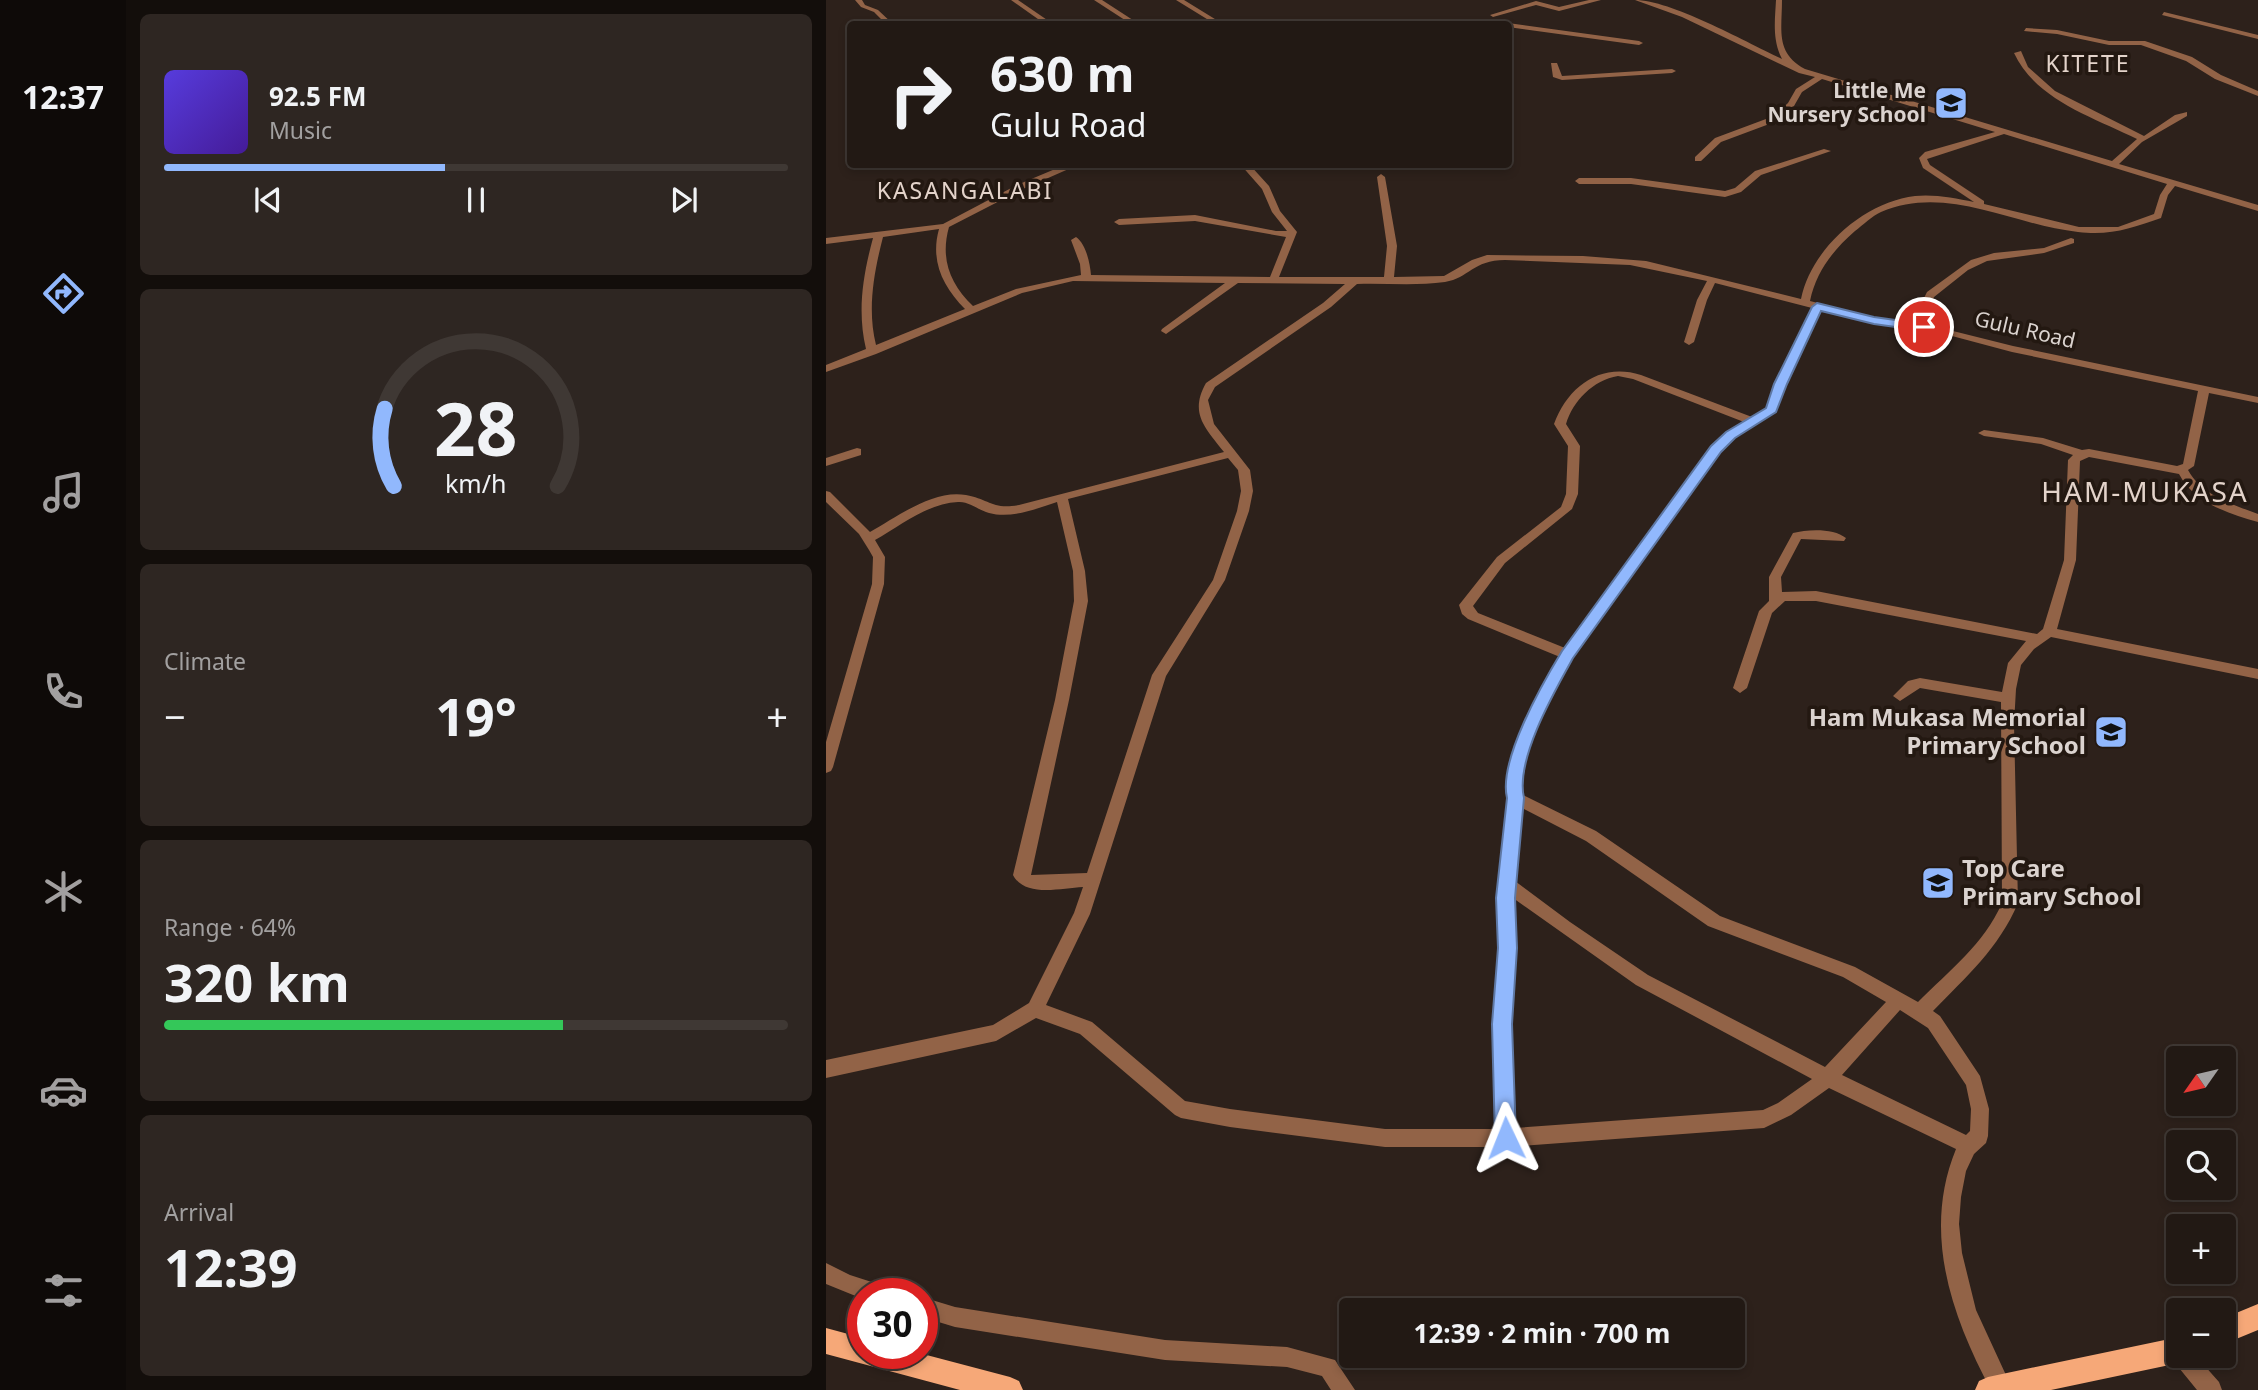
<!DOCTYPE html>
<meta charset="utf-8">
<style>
:root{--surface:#221914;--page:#2e2622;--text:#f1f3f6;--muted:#a2a0a0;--line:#3f3834;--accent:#91b8fd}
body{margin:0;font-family:"Noto Sans",sans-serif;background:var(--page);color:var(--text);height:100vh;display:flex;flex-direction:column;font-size:26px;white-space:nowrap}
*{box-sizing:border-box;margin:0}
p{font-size:23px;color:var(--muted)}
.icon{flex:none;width:38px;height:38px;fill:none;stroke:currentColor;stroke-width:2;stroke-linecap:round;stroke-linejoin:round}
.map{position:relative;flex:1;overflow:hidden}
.drawer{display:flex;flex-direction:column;gap:14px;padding:14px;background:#130e0b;width:700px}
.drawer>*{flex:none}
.top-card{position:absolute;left:21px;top:21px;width:665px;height:147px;border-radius:7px;box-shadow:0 4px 10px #0003,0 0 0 2px var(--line);background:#221914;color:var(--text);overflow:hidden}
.needle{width:46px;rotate:236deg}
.controls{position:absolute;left:1340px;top:1046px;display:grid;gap:14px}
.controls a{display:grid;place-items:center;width:70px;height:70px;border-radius:7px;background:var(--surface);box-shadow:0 4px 10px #0003,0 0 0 2px var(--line);font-size:35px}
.speed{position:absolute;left:21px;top:1278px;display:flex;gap:14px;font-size:35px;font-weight:700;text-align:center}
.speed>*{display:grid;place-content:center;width:91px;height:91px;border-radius:50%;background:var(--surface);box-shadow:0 4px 10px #0003,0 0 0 2px var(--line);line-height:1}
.speed .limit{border:10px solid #d22;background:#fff;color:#111}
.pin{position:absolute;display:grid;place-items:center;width:60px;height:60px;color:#fff;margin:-30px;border:4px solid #fff;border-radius:50%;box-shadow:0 2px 7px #0007}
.me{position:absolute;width:77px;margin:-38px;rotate:358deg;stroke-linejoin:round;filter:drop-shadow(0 0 5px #0008)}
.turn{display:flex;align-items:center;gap:24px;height:147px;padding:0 28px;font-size:32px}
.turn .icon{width:91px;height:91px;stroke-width:2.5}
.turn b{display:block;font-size:49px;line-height:60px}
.big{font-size:52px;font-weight:700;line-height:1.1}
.drawer .tile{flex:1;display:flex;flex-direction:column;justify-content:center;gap:10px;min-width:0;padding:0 24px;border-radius:10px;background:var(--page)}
.drawer .dial{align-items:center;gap:0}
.dial svg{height:182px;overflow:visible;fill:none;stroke:var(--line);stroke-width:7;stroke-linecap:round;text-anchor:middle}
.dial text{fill:var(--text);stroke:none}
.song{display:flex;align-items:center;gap:21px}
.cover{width:84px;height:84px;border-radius:10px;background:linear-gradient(135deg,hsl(250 70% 55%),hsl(260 70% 35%))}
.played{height:7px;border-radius:4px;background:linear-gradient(90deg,var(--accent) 45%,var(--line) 45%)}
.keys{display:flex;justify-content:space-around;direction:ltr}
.heat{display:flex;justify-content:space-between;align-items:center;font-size:38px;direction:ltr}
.charge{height:10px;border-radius:5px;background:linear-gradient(90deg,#34c759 64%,var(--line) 0)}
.trip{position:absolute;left:513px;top:1298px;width:406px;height:70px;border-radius:7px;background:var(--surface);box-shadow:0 4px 10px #0003,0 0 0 2px var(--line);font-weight:700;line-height:70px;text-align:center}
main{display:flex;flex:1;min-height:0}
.tab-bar{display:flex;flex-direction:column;width:126px;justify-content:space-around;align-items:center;background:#0e0a08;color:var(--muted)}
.tab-bar .icon{width:49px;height:49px}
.tab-bar .current{color:var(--accent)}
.tab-bar b{font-size:32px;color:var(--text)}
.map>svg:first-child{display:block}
</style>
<main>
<nav class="tab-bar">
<b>12:37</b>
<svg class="icon current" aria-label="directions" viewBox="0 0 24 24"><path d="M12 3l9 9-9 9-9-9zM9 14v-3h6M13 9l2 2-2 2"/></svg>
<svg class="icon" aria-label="music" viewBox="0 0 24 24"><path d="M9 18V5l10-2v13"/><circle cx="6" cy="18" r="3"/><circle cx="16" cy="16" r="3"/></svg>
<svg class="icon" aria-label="phone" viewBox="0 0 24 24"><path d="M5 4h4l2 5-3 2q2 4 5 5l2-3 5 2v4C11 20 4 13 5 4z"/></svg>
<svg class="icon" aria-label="climate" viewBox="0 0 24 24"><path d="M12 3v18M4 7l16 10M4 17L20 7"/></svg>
<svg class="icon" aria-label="car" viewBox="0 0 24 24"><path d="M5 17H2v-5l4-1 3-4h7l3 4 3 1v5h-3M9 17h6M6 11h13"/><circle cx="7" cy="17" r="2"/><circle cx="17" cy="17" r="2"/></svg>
<svg class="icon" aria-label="filters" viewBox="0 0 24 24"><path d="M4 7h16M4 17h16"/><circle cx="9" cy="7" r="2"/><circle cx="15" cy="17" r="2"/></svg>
</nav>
<section class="drawer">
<div class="tile">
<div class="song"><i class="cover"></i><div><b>92.5 FM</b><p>Music</p></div></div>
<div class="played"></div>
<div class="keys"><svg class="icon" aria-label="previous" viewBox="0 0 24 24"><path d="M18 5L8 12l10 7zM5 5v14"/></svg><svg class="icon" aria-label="pause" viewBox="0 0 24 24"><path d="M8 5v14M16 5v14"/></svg><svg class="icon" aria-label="next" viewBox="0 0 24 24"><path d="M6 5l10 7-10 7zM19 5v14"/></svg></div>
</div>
<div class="tile dial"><svg viewBox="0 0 100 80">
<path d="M14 69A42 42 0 1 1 86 69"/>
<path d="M14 69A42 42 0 0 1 10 35" stroke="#91b8fd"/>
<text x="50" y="56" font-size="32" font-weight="700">28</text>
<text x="50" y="72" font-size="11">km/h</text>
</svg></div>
<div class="tile"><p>Climate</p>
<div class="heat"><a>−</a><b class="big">19°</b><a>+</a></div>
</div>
<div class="tile"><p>Range · 64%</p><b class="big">320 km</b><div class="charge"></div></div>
<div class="tile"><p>Arrival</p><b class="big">12:39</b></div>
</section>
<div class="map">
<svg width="1432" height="1390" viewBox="0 0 1432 1390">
<rect width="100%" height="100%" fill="#2d211b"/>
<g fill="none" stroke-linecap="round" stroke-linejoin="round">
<g fill="#926347" fill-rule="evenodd">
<polygon points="29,0 36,0 39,5 52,10 67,24 60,24 48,12 35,7"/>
<polygon points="185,0 192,0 227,24 219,24"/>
<polygon points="268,0 276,0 313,24 305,24"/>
<polygon points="350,0 358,0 397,24 389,24"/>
<polygon points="763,0 775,0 733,11 710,5 667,17 664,15 710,1 733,7"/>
<path d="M809,0c36,0 111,42 147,59 -10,-19 -7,-39 -6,-59h6c0,30 -7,53 23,69l307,92 25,-22c-44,-22 -101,-39 -123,-86l7,-2 7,16 27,24 89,45 31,-21 12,-3v4l-45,26 -23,22 139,41v6l-83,-25 -7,9 -7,23c-29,10 -50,18 -83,14 -66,-7 -131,-48 -197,-20 -9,4 -18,13 -26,19 -22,19 -39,41 -45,70l64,16 45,6 2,-19 6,-12 44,-32 23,-7 50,-5 27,-10 3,1v4l-30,10 -57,8 -19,9 -34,27 -3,7 -2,21 84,21 245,51v6l-49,-10 -15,73 -6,4c14,26 44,34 70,44v8c-29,-8 -65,-20 -79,-48l-90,-17 -9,4 -4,99 -19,69 201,40v10l-207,-42 -17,12 -13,16 -5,24 -2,35 4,179c-19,45 -52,74 -85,108l7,5 40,60 9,33 -1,27 -2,7 -12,11 -8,17 -5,26 -2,27 3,29 14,57 35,76 -2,4h-18c-40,-75 -69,-158 -35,-241l-127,-61 -38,27 -27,13 -258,19h-121l-155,-20 -49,-9 -6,-3 -95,-81 -44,-16 -40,23 -170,37v-18l167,-35 36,-22 45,-90 9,-26c-22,1 -58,11 -70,-12l42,-175 19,-99 -1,-30 -16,-69c-21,7 -46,17 -68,11 -11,-3 -20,-12 -31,-11 -30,1 -58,24 -83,38l10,17 -1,27 -51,183 -2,4 -5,2v-31l46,-158 1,-27 -4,-7 -10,-16 -33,-32v-11l4,1 40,40c27,-15 63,-43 96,-37 23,4 26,15 53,10l205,-53c-19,-24 -35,-39 -18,-69l117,-80 22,-19 -107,-1 -72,51 -5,-3 1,-2 63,-46 -152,-2 -51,12 -146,61 -50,18v-7l40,-16c-9,-38 -3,-74 7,-111l-47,6v-6l117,-14 74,-39 50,-21h13l-57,25 -74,38c-9,32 1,57 24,79l43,-17 65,-14 -1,-11 -9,-24 5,-3c10,7 14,26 15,38l179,2 16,-40 -91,-16 -76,4 -5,-3 5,-3 76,-4 81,16h11l-15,-19 -10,-23 -22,-25h9l20,22 11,25 17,21 -18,45h105l3,-31 -10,-69 4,-3 4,3 12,69 -3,31 50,-1 28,-16 15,-5 96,1 63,5 155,38c10,-50 63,-97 114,-103 19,-2 40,2 59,6l-51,-34 -4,-10 6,-6 70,-20 -173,-53 -20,13 -8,14 -14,14 -59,22 -20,19h-6v-4l20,-19 59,-22 14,-13 8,-14 19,-12 -16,-4 -117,-56zM1178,134l163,50 -7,11 -6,19 -36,13h-39l-95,-23v-3l-54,-36 -3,-6zM113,229c-9,32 4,58 26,80l-89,36c-9,-36 -2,-73 7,-108zM679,260l125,5 77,16 -10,19 -13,42 5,3 5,-3 13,-42 8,-17 97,25 -37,76 -8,24 -15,9 -111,-42c-40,-13 -73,11 -87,49l14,22 -2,48 -5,13 -64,50 -38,48 3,9 6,5 92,38c-26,42 -56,90 -52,141l-11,100 2,50 -6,76 3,105h-111l-155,-20 -45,-8 -93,-79 -46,-17 44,-91 76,-238 59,-96 24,-69 4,-20 -3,-21 -36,-46 -6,-24 7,-13 116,-80 26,-23c28,-1 59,2 88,-2 24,-4 28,-22 60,-22zM995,310l53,13 63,9 75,20 186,39 -15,73 -6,2 -88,-17 -7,1 -39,-12 -59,-8 -6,3 6,3 57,8 32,11 -5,5 -4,100 -21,69 -6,5 -221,-43 -34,1 -1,-15 20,-38 43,2 2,-3c-12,-10 -38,-9 -53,-5l-24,44v24l-10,10 -26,77 7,5 7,-5 25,-75 13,-12h31l210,40 -18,22 -6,29 -82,-14 -12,3 -15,15 7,5 20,-13 81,14 1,201c-18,41 -53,68 -84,99l-63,-35 -135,-51 -124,-85 -73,-36c-7,-72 68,-161 107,-217 30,-42 60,-84 90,-127l14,-14 42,-25 9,-28zM792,376l15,3 111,43 -18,11 -14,14 -147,201 -87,-35 -5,-7 32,-43 67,-54 6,-15 2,-48 -14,-22c7,-23 27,-44 52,-48zM402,458l10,12 3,21 -4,20 -24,69 -61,95 -65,198 -56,2 38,-175 19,-99 -3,-30 -17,-72zM696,808l64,33 122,85 135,51 43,25 -61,65 -177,-92 -78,-53 -55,-41zM687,898l123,87 176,94 -34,24 -15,7 -248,18 -4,-104 4,-76zM1074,1010l28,18 38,57 5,24 -1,22 -4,4 -124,-60z"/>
<polygon points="1338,12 1432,35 1432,39 1336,15"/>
<polygon points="682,23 813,41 817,43 813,45 682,27 682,24 679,24"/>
<polygon points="1200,28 1231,30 1283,41 1319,41 1366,57 1395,75 1432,91 1432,96 1389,79 1360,61 1315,45 1283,45 1231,34 1198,31"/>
<polygon points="725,63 731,63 736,76 846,69 850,71 846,73 736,80 727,77"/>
<polygon points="998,149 1005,151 935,175 915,192 899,197 805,184 753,184 749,181 753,178 805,178 899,191 909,188 929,171"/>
<polygon points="31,448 35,449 35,455 0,466 0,458"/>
<polygon points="0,1263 24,1275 58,1286 61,1293 37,1293 37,1299 0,1284"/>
<polygon points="96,1297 129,1307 339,1340 461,1347 509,1360 529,1390 505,1390 496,1376 461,1367 339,1360 129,1327 96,1317"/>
<polygon points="1353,1347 1353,1356 1370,1356 1393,1382 1396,1390 1371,1390 1349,1363 1346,1356 1349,1349"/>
</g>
<g fill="#f6a878" fill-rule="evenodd">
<polygon points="1432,1304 1432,1330 1398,1344 1398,1318"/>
<polygon points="0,1328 37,1338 37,1353 93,1353 184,1377 193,1381 197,1390 134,1390 0,1354"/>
<polygon points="1353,1337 1353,1356 1363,1356 1353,1363 1225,1390 1149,1390 1153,1381 1162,1377"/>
</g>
</g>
<path fill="#91b8fd" stroke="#5e78a4" stroke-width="2" d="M991,303l57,14 50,7 6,3 -6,4 -50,-7 -53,-13 -34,73 -11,28 -41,26 -14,14 -148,206c-19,34 -58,102 -49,140l-9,100 2,50 -5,76 4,114 -3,7 -7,3 -8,-3 -3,-7 -3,-114 6,-76 -2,-50 11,-100c-9,-37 35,-114 55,-147l149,-205 15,-14 40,-24 8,-24 38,-77z"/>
<defs>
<symbol id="school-square" viewBox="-11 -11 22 22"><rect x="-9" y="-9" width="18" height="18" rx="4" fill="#91b8fd" stroke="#231811"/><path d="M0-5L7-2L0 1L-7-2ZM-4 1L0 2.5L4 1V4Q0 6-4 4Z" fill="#111"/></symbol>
</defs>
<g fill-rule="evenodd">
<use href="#school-square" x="1106" y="84" width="38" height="38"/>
<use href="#school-square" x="1266" y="713" width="38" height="38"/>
<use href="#school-square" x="1093" y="864" width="38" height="38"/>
</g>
<g text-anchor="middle" stroke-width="7" stroke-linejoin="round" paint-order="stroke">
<g font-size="21" font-weight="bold" fill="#dbd3cf" stroke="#231811" text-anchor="end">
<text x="1100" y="98">Little Me<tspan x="1100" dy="24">Nursery School</tspan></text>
</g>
<g font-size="21" fill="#dbd3cf" stroke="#231811">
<text transform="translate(1199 330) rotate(13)" y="7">Gulu Road</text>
</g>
<g font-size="23" letter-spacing="2" fill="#e3d3ca" stroke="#231811">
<text x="1262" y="72">KITETE</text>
<text x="139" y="199">KASANGALABI</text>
</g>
<g font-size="24" font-weight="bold" fill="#dbd3cf" stroke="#231811" text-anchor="end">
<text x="1260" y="726">Ham Mukasa Memorial<tspan x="1260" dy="28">Primary School</tspan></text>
<text x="1136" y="877" text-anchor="start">Top Care<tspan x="1136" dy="28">Primary School</tspan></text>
</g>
<g font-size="28" letter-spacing="2" fill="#e3d3ca" stroke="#231811">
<text x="1319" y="502">HAM-MUKASA</text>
</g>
</g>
</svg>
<div class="controls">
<a><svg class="needle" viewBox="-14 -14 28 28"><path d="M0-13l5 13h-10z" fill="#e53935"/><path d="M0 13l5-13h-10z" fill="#a2a0a0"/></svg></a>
<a><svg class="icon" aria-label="search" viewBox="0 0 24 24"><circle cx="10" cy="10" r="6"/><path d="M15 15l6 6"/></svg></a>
<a>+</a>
<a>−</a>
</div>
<div class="speed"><div class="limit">30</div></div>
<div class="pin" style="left:1098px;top:327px;background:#d93025"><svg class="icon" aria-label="arrive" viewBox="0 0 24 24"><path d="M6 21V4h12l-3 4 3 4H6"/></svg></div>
<svg class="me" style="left:680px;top:1138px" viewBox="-20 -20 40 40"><path d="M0-17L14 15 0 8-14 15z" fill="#91b8fd" stroke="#fff" stroke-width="4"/></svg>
<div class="trip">12:39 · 2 min · 700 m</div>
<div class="top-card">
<div class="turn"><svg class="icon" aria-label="right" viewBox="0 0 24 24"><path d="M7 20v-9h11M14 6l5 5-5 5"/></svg><div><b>630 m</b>Gulu Road</div></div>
</div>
</div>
</main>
